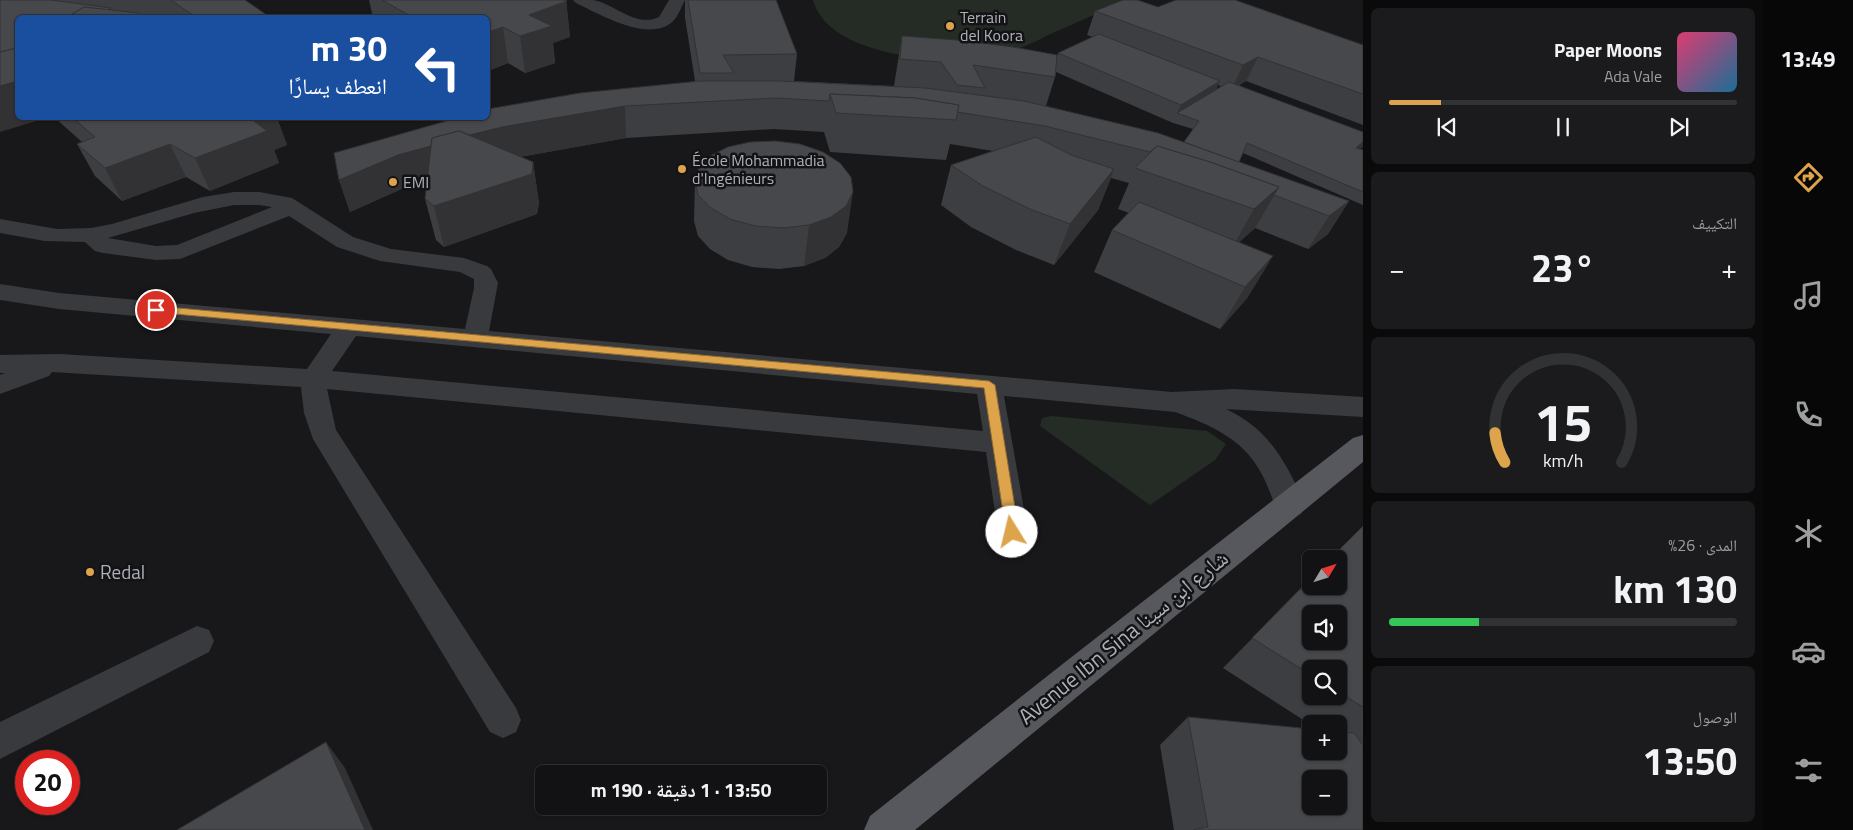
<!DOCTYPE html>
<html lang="ar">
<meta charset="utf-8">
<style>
:root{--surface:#121214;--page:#1b1b1d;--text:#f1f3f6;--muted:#9c9ea0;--line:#313234;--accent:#dea44c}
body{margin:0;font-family:"Titillium Web","Noto Naskh Arabic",sans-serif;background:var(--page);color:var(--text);direction:rtl;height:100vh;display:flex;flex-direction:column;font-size:19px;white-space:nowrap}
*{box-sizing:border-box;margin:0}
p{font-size:16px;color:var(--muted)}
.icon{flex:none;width:28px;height:28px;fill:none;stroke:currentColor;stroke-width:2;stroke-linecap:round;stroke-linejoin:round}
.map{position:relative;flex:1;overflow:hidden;direction:ltr}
.drawer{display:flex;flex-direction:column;gap:8px;padding:8px;background:#0a0a0b;width:400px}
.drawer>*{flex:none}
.hud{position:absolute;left:15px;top:15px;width:475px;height:105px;border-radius:8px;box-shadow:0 1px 4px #0004,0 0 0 1px var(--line);direction:rtl;background:#1a4fa0;color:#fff;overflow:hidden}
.needle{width:32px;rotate:52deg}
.controls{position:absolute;left:1302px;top:550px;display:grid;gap:10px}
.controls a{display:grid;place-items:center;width:45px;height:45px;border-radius:8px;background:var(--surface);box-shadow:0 1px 4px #0004,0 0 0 1px var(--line);font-size:25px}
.speed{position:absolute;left:15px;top:750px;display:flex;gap:10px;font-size:25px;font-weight:700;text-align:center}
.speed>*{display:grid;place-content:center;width:65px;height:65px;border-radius:50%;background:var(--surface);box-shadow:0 1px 4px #0004,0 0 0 1px var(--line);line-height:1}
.speed .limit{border:8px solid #d22;background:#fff;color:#111}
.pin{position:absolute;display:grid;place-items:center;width:42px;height:42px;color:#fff;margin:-21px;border:2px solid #fff;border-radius:50%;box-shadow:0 1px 5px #0007}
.me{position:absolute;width:55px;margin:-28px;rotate:351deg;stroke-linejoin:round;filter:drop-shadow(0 0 4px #0008)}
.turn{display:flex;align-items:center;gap:18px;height:105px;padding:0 20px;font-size:22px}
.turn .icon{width:65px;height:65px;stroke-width:2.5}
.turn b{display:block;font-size:35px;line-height:42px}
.big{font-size:38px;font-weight:700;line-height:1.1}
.drawer .card{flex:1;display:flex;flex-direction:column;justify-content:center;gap:8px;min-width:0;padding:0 18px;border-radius:8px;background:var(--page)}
.drawer .dial{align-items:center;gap:0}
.dial svg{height:130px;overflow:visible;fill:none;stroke:var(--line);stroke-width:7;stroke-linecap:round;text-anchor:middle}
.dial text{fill:var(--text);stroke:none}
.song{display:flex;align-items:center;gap:15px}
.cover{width:60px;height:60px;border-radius:8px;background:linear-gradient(135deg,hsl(340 70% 55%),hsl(200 70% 35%))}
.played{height:5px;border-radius:2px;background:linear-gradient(90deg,var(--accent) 15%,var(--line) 15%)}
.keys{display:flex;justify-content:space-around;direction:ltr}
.heat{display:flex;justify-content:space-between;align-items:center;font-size:28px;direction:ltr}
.charge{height:8px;border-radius:4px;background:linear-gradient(90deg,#34c759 26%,var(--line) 0)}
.trip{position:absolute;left:535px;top:765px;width:292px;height:50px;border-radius:8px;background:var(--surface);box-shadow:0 1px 4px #0004,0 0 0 1px var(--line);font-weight:700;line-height:50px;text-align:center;direction:rtl}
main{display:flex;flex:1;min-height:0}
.menu{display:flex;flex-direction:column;width:90px;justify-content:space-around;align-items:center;background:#070708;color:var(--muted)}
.menu .icon{width:35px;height:35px}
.menu .active{color:var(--accent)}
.menu b{font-size:22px;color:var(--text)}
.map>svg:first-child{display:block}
</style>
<main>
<nav class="menu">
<b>13:49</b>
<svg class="icon active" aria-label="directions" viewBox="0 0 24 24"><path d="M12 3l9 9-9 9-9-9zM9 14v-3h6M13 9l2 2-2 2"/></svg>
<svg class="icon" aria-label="music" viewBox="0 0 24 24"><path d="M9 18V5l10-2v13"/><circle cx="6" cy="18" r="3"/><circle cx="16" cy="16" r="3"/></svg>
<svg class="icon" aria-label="phone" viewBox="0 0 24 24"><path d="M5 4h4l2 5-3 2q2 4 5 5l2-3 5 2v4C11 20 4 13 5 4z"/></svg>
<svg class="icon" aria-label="climate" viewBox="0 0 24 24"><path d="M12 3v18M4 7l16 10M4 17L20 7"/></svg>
<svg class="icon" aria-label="car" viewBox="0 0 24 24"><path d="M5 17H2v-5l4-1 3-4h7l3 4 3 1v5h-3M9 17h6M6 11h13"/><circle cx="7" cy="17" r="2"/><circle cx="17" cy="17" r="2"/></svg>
<svg class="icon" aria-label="filters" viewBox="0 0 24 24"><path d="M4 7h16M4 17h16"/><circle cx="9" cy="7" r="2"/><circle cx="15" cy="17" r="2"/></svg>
</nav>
<section class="drawer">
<div class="card">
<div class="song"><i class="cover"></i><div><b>Paper Moons</b><p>Ada Vale</p></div></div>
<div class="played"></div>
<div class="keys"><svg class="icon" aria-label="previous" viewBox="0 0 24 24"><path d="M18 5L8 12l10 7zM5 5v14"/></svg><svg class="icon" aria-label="pause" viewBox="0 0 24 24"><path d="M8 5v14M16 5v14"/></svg><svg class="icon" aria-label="next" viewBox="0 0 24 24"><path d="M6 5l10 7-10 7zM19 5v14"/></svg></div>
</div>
<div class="card"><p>التكييف</p>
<div class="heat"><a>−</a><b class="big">23°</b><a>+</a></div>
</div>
<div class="card dial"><svg viewBox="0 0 100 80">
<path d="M14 69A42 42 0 1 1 86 69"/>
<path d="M14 69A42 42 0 0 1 8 51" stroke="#dea44c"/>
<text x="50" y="56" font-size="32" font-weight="700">15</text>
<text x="50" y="72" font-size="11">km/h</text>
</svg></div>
<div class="card"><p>المدى · 26%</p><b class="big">130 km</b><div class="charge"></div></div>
<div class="card"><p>الوصول</p><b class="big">13:50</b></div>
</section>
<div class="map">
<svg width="1363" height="830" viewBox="0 0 1363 830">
<rect width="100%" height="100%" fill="#18181a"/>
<g fill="#242c25">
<path d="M813,0h315c-24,11 -49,21 -73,32 -12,5 -23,12 -35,16 -50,16 -113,15 -162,-5 -19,-8 -39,-21 -45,-43z"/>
<polygon points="1052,416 1207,431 1226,444 1215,460 1150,505 1040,426 1042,418"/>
</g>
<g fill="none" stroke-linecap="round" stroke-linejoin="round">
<g fill="#393a3e" fill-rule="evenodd">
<path d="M573,0c7,0 14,0 20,0 22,4 43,28 66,17l10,-17h16c-4,7 -7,18 -14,23 -24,19 -72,-9 -95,-20z"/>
<path d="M234,192h25l33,6 61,39 38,12 73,9 23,8 4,3 7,14 -9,48 683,61 62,-3 129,8v20l-137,-8c44,21 60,53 79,96l-4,9 -11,3 -11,-3c-7,-14 -11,-30 -19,-43 -18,-33 -52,-47 -85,-59l-171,-16 24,136 -4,9 -11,4 -11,-4 -4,-9 -12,-80 -659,-63 9,41 180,278 5,12 -5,12 -13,6 -13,-6 -177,-293 -9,-26 -3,-26 -249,-15 -3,4 -49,18v-19l5,-2h-5v-18l60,-1 247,15 24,-35 -272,-25 -59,-9v-16l59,9 406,36 9,-41v-9l-14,-7 -80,-11 -43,-14 -48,-31 -109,43 -24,1 -53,-7 -8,-2 -10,-9 -40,-1 -45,-8v-14l57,10 34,-1 21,-4 91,-27zM234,205h25l13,2 -95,38 -21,1 -48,-8 86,-25zM356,336l621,58 6,37 -651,-60z"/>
<polygon points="197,626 209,630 214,641 209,652 0,759 0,722"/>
</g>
<polygon fill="#56585d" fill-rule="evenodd" points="1363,435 1363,462 915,830 864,830 870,816 1069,659 1353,438"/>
</g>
<g fill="#3d3e41" fill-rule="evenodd">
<polygon points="0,0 245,0 271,18 18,18"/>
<polygon points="369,0 566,0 570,37 553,43 555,63 525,73 508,63 488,71 488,18 373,18"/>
<path d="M685,0h91l21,54 -3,27 100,5 2,-13 6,-37 155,21 1,-4 35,-16 -6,-2 8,-24 63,-4 205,38v80l-117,-44 -7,4 124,65v55l-120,-52 -4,9 110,39 -21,33 -20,15 -53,-21 -16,14 9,55 -28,32 -126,-57 18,-42 17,-17 -11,-4 11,-26 -18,-5 -13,32 -44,55 -38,-15 -45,-23 -30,-22 10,-40 42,-14 -43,-7 -4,16 -116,-8 -6,-20 -51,-3 -147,9 -106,19 13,5 6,41 -2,11 -93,33 -8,-7 -11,-41 2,-17 -21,5 -56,25 -11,-32 356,-99 -10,-63zM1056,72l117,51 20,6 -9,13 -138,-36 9,-29zM1218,85l3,1 -5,4z"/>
<polygon points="55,118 277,118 287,145 274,150 279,163 210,191 186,177 122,201 95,176 77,144 82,142"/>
<polygon points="695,181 847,233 839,247 825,258 804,266 779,269 752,267 728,260 710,249 698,236 694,221"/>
<path d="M1363,526v304h-189l-14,-85 28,-28 151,34v-27h-28v1l-88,-57zM1311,669h28v27h-28z"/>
</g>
<g fill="#323235">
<polygon points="543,0 566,0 570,37 553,43 555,63 525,73 520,36 529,15"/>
<polygon points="503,27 508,63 488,71 488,32"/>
<polygon points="1258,57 1246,81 1231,90 1243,65"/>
<polygon points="18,81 18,118 46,118 0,132 0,86"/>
<polygon points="1220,81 1211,99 1177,113 1181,105"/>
<polygon points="625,106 626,138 508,159 406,187 350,212 339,180 398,155 502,127"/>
<polygon points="264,118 277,118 287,145 274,150 279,163 210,191 195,158 254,121"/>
<polygon points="1363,142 1363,147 1350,157 1356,148"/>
<polygon points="170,144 186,177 122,201 105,168"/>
<polygon points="533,162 539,203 537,214 444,247 434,206"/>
<polygon points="1114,169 1098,210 1054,265 1070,224"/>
<polygon points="1279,187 1255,228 1231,250 1254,209"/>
<polygon points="853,192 847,233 839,247 825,258 804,266 809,225"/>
<polygon points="1349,201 1328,234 1308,249 1329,216"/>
<polygon points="1273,256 1248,297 1220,329 1245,287"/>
<polygon points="326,742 345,768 373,830 365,830"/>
</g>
<g fill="#47484c" stroke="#323235" fill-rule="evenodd">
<polygon points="0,0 51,0 111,8 107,10 84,7 66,18 18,18 18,46 13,49 0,52"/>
<polygon points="171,0 245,0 271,18 197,18"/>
<polygon points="382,0 564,0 567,1 529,15 552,26 520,36 503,27 488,32 488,18 414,18"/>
<polygon points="688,0 776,0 797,54 723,55 734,73 700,73"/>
<polygon points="1123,0 1137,0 1158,7 1176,0 1235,0 1363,45 1363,94 1258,57 1243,65 1095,11"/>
<polygon points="84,7 138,13 143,18 66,18"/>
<polygon points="1099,34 1220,81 1181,105 1058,53"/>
<polygon points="902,36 957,40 1013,47 1057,55 1055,77 973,65 985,88 957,85 941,62 900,59"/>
<polygon points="18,46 18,81 0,86 0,52 13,49"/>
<polygon points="700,81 780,81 925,88 1024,101 1158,133 1349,201 1329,216 1274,195 1279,187 1210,162 1157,146 1150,152 1045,126 957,112 959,105 915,98 830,94 829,101 775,98 625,106 502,127 470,135 459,131 432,138 431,146 398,155 339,180 334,153 457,118 488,118 488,109 580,93"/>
<polygon points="1229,82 1363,132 1363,142 1356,148 1363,150 1363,192 1247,143 1239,162 1184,142 1199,121 1177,113"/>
<polygon points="830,94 915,98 959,105 956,120 836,113"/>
<polygon points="73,118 264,118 254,121 267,131 195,158 170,144 105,168 77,144 95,137"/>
<polygon points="459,131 533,162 532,174 434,206 425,199 432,138"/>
<polygon points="1036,137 1071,155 1114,169 1070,224 1030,209 983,186 951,165"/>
<polygon points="775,141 800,144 823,152 840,163 851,177 853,192 846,206 831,217 809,225 783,228 755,226 730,219 711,208 698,195 695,181 699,167 710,156 728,147 750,142"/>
<polygon points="1157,146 1210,162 1279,187 1254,209 1135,168"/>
<polygon points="1139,202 1273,256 1245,287 1112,230"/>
<path d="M1363,526v181l-24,-15v-23h-28v6l-59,-37 59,-60v8h28v-27h-9zM1311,614h28v27h-28z"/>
<path d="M1188,717l123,12v22h28v-19l15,1 9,12v85h-169l2,-1 12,-2zM1311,779h28v27h-28z"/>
<polygon points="326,742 365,830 177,830"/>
</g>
<polygon fill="#dea44c" stroke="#906b31" points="156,306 989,381 995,385 1019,532 1017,535 1012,537 1008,535 1006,532 984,388 153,312 153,307"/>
<g fill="#dea44c" stroke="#131315" stroke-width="2">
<circle cx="950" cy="26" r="5"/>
<circle cx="682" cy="169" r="5"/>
<circle cx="393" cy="182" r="5"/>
<circle cx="90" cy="572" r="5"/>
</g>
<g text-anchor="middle" stroke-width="5" stroke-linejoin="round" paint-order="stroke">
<g font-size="16" fill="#acb0b8" stroke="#131315" text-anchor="start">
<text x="960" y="23">Terrain<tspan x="960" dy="18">del Koora</tspan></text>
<text x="692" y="166">École Mohammadia<tspan x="692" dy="18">d'Ingénieurs</tspan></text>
<text x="403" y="188">EMI</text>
</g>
<g font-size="19" fill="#acb0b8" stroke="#131315" text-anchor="start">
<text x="100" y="579">Redal</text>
</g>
<g font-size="22" fill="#acb0b8" stroke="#131315">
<text transform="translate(1123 637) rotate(-39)" y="8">Avenue Ibn Sina شارع ابن سينا</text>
</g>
</g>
</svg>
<div class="controls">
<a><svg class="needle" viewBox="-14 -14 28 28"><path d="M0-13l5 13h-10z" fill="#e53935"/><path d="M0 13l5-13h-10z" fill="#9c9ea0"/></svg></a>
<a><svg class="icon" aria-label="sound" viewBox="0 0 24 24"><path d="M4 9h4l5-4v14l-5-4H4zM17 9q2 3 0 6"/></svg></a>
<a><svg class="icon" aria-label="search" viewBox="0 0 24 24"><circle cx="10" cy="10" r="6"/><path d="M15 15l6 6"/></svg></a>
<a>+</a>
<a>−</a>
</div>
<div class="speed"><div class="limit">20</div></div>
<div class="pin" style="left:156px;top:310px;background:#d93025"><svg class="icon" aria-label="arrive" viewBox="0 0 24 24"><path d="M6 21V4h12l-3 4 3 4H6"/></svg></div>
<svg class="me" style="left:1012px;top:532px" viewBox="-20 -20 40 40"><circle r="19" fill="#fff"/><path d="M0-13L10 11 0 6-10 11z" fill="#dea44c"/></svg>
<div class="trip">13:50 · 1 دقيقة · 190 m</div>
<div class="hud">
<div class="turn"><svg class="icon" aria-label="left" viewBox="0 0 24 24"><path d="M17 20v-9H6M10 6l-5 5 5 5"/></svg><div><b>30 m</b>انعطف يسارًا</div></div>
</div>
</div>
</main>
